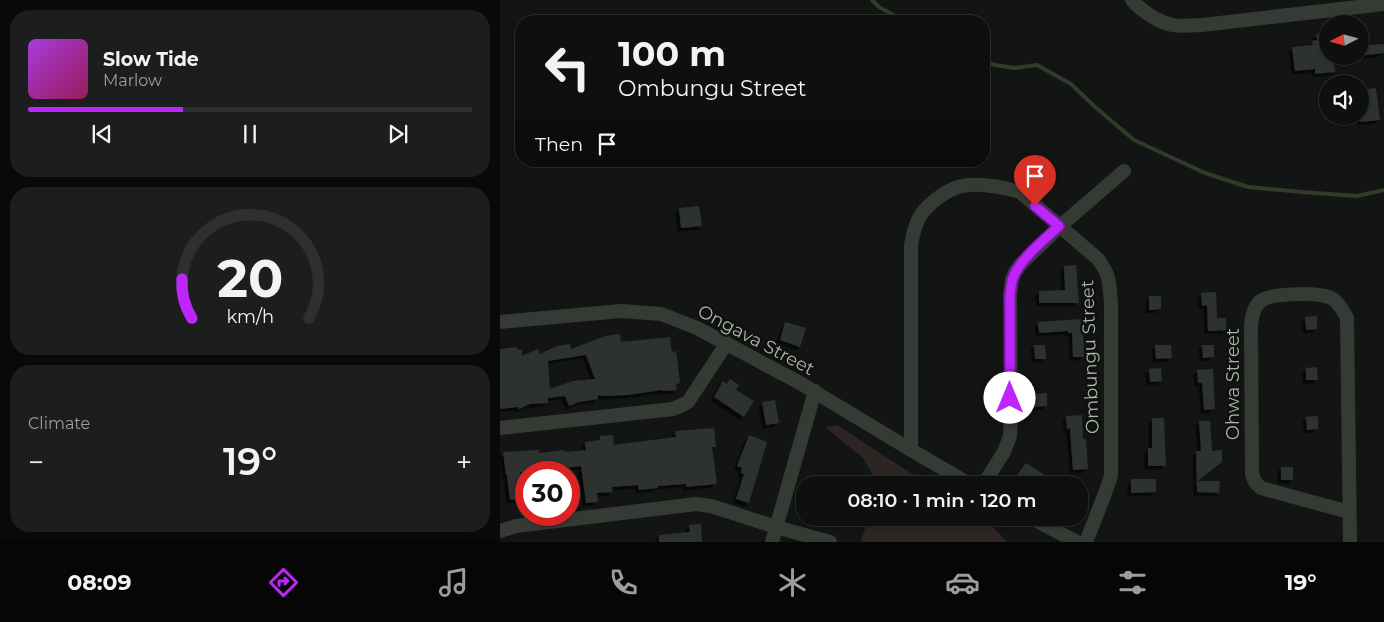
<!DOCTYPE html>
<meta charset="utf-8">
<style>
:root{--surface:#0e100f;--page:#1c1e1d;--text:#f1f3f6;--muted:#9b9d9e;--line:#2e302f;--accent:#bc26fb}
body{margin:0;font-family:Montserrat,sans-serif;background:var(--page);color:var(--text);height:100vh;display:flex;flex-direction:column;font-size:19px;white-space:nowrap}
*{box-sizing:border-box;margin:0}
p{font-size:16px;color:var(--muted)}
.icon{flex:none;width:28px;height:28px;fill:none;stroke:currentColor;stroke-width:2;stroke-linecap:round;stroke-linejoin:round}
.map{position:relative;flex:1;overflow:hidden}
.sheet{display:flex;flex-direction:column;gap:10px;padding:10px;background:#080908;width:500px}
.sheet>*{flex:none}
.guide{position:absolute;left:15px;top:15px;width:475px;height:152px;border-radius:20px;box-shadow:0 1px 4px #0004,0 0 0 1px var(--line);background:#0e100f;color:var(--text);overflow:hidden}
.needle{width:32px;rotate:264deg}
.fabs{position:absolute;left:819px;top:15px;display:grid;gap:10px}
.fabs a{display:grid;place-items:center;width:50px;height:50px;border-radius:50%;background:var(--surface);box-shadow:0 1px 4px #0004,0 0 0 1px var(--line);font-size:25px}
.speed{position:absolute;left:15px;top:461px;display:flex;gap:10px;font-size:25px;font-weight:700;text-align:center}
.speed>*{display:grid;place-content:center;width:65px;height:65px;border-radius:50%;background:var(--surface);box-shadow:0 1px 4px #0004,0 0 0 1px var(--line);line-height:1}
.speed .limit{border:8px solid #d22;background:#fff;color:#111}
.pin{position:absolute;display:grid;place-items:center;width:42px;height:42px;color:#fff;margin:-51px -21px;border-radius:50% 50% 50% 0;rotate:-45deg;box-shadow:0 0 5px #0007}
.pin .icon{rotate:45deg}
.me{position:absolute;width:55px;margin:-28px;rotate:0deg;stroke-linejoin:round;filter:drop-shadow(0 0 4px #0008)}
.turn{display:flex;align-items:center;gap:18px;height:105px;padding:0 20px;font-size:22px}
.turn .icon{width:65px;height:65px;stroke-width:2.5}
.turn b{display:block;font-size:35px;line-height:42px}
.then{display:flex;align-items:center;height:48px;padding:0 20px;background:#0003;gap:10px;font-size:19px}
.big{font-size:38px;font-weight:600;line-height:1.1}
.sheet .card{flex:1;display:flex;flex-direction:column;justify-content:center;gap:8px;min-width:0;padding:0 18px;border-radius:20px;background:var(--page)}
.sheet .dial{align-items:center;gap:0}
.dial svg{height:130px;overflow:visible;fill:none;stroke:var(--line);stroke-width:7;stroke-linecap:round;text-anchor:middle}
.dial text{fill:var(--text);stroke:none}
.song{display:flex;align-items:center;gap:15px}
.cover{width:60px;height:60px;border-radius:8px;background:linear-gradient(135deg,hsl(280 70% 55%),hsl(330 70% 35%))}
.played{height:5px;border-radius:2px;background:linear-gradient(90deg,var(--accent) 35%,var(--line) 35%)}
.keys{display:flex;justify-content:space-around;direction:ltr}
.heat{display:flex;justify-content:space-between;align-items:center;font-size:28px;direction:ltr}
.trip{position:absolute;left:296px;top:476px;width:292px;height:50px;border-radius:20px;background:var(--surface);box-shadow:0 1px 4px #0004,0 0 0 1px var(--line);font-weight:600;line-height:50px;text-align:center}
.tabs{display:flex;height:80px;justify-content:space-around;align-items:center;background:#060606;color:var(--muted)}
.tabs .icon{width:35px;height:35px}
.tabs .on{color:var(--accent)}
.tabs b{font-size:22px;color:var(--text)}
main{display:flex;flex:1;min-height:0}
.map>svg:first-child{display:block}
</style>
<main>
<section class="sheet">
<div class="card">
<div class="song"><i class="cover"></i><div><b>Slow Tide</b><p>Marlow</p></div></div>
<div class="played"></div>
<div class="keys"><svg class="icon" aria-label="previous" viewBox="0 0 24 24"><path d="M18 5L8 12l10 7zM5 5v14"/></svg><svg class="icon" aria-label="pause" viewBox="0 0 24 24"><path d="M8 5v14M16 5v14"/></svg><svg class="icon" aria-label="next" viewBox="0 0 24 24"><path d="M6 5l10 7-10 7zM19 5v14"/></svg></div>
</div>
<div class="card dial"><svg viewBox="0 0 100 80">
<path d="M14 69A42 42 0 1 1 86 69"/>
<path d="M14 69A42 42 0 0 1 8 45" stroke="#bc26fb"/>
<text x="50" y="56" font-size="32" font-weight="700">20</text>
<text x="50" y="72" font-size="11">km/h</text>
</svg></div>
<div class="card"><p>Climate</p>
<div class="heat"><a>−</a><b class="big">19°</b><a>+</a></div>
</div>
</section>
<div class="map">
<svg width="884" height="542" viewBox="0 0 884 542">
<defs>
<filter id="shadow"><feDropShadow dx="-3.5" dy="3.5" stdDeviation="0" flood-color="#0009"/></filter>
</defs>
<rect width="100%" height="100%" fill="#131514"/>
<g fill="#2d2523">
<polygon points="337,425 429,485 376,485 377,482 363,458 325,427"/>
<polygon points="368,518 479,518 494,528 507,542 361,542"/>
</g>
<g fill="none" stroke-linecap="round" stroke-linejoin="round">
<g stroke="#323a29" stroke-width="4">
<polyline points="372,0 379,7 404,21"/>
<polyline points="484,61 495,65 514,68 537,65 571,84 594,106 634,140 705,173 748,187 802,192 857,196 884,190"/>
</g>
</g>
<g fill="#2e322e" fill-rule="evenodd" filter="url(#shadow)">
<polygon points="860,25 866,25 869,45 884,44 884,53 860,56"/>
<polygon points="828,33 828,56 833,56 835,72 815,74 815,69 795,71 792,47 813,45 812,41 817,40 816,34"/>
<polygon points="876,88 880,120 860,122 860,90"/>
<polygon points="199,206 202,226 181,228 179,208"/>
<polygon points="576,265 579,303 539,303 539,291 565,290 564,266"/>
<polygon points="716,292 717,318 726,318 726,330 708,331 707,305 702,306 701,293"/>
<polygon points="649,296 661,296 661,309 649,310"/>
<polygon points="817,316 817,329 806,330 805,317"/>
<polygon points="582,319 585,357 573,357 572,333 568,333 568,331 539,333 538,322"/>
<polygon points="285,322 306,328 300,347 280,340"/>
<path d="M120,334l1,8 49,-5 2,15 4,-1 4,32 -4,1 1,6 -15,1v-1l-34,5 -23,1 -7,-1v4l-19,3 -10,4 -4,-10 -17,2v5l-18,1 -11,5 -1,-2 -18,2v-60l16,-2 2,3 4,-1v7l16,-7 2,5 17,-8 13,-2 1,5 34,-13zM86,355l9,24 -22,2 -23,8 -2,-28z"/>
<polygon points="534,345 545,345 546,359 535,359"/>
<polygon points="655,345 671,345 672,358 656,359"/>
<polygon points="702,345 714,345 714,357 703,358"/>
<polygon points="817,367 818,380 806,380 806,368"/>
<polygon points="661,368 662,381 650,382 649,369"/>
<polygon points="713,369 715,409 704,410 702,383 698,383 697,370"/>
<polygon points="230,379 239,385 236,390 254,401 244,417 214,397 223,381 227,384"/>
<polygon points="547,393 547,406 534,407 533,394"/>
<polygon points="275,400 279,423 266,425 262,402"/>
<polygon points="582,415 583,439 586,439 588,469 573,470 570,428 567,429 566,416"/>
<polygon points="818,416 818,429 807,430 806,417"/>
<polygon points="652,418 664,418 666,466 648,466 648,448 652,448"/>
<polygon points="699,421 710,421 712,451 722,450 722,462 698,481 720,481 719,493 697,492 696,451 701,451"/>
<polygon points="214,428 216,447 212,447 217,484 186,487 186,484 158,486 158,488 139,490 138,485 112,487 113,492 97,493 98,502 86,503 81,466 41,471 41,472 20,472 22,499 10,500 7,475 6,475 3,452 39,450 39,453 64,450 65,452 86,450 85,442 100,440 100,436 113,435 114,445 176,437 175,431"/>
<polygon points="249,435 267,442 249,503 236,499 244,474 241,473 242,468 237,466"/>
<polygon points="526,463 560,485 533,485 517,475"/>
<rect x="781" y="467" width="12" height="13"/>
<polygon points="631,479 656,479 656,492 631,493"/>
<polygon points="201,524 202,542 159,542 159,535 190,532 189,525"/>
</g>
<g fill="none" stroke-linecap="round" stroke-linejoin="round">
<g stroke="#353b34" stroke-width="14">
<path d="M632,0c6,7 11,11 19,16 19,12 29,10 51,9l182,-21"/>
<polyline points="0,322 121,311 161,314 197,328 300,383 411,450 471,485"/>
<polyline points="0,428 173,409 180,406 188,402 227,343"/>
<path d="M411,450v-205c2,-10 3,-18 8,-27 6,-12 26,-27 39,-31 18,-5 44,0 62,5l78,67c13,18 11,24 13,45v172l-7,20 -18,46"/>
<polyline points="483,485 504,452 510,436 511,415 510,294 512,280 515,272 521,264 559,227 624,171"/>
<path d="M849,512l-88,-24 -6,-6 -3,-8 -1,-149c1,-9 3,-22 13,-26 14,-6 57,-7 69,0 7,5 10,12 14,19l3,224"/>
<polyline points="531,518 577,542"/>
<polyline points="0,531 16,526 196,504 211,506 276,527 330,542"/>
<polyline points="272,542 315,391"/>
</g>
</g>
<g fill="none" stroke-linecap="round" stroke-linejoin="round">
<defs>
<path id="route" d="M510,398v-104c1,-6 1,-11 3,-16 6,-18 32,-39 46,-52l-24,-20"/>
</defs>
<use href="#route" stroke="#7a19a3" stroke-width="12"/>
<use href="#route" stroke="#bc26fb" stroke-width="9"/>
</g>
<g text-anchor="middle" stroke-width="5" stroke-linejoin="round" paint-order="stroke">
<g font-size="18" fill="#a9b7a4" stroke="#0f100f">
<text transform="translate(256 340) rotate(28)" y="6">Ongava Street</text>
<text transform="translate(590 357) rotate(-92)" y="6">Ombungu Street</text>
<text transform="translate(733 384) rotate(-90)" y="6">Ohwa Street</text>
</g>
</g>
</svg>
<div class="fabs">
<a><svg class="needle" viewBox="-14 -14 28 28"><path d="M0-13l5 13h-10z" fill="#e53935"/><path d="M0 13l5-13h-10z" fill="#9b9d9e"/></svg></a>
<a><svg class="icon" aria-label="sound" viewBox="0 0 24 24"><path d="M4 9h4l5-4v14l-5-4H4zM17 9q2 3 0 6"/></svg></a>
</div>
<div class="speed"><div class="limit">30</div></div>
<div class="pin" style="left:535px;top:206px;background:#d93025"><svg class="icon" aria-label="arrive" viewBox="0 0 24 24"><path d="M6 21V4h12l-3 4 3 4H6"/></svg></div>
<svg class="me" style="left:510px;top:398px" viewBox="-20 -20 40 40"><circle r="19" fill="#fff"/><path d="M0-13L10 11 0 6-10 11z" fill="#bc26fb"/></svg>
<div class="trip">08:10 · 1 min · 120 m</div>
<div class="guide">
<div class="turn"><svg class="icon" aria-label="left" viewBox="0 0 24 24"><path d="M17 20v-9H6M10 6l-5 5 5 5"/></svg><div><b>100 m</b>Ombungu Street</div></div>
<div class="then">Then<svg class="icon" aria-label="arrive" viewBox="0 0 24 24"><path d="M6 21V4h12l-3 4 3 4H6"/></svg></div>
</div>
</div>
</main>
<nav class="tabs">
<b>08:09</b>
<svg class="icon on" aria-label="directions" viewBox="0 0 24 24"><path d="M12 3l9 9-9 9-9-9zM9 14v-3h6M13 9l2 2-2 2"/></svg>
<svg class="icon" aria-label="music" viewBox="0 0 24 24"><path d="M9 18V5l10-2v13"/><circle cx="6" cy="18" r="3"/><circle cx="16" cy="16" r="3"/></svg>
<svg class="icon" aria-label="phone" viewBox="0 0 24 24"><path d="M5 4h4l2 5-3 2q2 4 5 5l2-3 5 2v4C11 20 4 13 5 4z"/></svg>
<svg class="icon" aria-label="climate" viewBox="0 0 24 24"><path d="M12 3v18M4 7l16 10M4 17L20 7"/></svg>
<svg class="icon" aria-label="car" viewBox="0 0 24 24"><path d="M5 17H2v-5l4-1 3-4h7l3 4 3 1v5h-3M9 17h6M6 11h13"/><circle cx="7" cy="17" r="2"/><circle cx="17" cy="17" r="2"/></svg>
<svg class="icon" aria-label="filters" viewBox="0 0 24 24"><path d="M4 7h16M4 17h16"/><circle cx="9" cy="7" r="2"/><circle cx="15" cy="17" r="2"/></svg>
<b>19°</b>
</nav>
